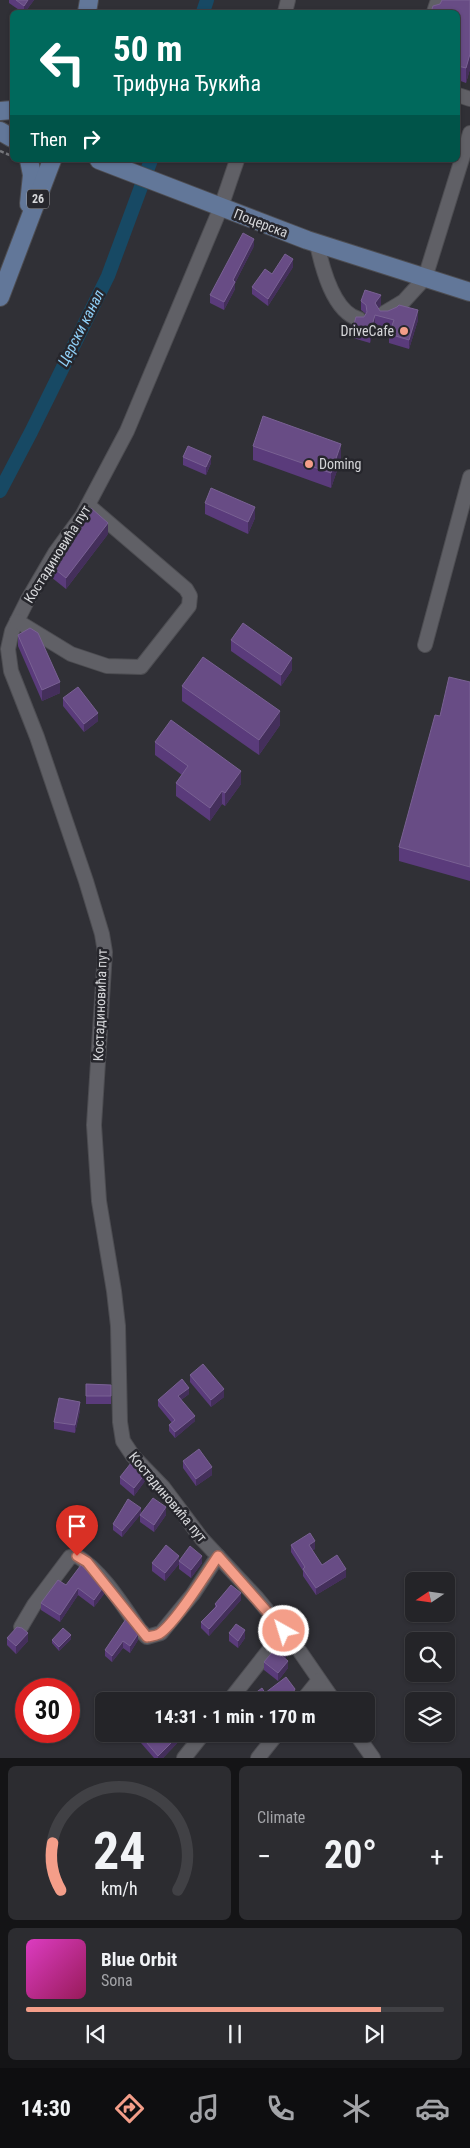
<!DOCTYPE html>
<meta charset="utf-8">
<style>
:root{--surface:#242428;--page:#2c2c30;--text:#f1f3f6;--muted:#a3a4a8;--line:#414145;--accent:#f49e89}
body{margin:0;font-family:"Roboto Condensed",sans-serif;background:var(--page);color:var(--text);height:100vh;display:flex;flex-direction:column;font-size:19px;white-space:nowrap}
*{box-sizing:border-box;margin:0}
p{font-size:16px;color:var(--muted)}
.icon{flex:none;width:28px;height:28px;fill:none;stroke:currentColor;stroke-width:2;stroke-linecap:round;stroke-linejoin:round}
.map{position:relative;height:1758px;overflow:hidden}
.panel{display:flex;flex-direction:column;gap:8px;padding:8px;background:#141416;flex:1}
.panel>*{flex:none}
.hud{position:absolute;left:10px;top:10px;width:450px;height:152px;border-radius:8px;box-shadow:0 1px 4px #0004,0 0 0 1px var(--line);background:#00695c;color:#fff;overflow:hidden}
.needle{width:32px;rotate:257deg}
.controls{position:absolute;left:405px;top:1572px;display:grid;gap:10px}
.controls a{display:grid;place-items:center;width:50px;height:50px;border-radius:8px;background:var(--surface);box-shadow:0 1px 4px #0004,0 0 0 1px var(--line);font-size:25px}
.speed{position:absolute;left:15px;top:1678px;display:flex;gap:10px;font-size:25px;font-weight:700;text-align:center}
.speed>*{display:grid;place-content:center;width:65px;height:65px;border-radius:50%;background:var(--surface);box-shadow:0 1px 4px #0004,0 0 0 1px var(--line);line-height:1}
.speed .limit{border:8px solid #d22;background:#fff;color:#111}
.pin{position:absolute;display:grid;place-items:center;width:42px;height:42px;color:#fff;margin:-51px -21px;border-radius:50% 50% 50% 0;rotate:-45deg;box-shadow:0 0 5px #0007}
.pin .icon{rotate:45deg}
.me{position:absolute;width:55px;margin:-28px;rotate:321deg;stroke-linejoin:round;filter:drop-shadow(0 0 4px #0008)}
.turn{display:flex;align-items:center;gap:18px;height:105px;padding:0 20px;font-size:22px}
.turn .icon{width:65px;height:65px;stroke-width:2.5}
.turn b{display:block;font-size:35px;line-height:42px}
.then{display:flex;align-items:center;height:48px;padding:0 20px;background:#0003;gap:10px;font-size:19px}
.big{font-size:38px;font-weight:700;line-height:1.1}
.panel .widget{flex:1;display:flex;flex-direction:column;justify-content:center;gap:8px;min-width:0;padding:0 18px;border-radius:8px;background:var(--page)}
.panel .dial{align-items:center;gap:0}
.dial svg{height:130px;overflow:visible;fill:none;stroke:var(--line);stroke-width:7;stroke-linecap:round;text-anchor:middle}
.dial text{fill:var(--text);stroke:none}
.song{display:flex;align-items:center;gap:15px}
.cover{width:60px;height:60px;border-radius:8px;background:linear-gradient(135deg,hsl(310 70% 55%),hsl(330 70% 35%))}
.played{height:5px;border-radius:2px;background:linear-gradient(90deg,var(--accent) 85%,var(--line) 85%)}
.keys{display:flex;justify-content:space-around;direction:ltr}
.heat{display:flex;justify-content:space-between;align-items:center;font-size:28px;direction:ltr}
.panel .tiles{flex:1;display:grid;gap:8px;grid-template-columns:1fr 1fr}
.widget:last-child{grid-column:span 2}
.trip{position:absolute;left:95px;top:1692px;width:280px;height:50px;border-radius:8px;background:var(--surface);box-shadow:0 1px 4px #0004,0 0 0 1px var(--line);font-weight:700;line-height:50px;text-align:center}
.tabs{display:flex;height:80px;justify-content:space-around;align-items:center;background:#0e0e10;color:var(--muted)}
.tabs .icon{width:35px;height:35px}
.tabs .current{color:var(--accent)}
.tabs b{font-size:22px;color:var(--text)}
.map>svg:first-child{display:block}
</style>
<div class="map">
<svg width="470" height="1758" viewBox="0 0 470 1758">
<rect width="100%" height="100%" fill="#303036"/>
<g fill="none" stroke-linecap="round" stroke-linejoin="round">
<g stroke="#174964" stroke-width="14">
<polyline points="203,12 207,0"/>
<polyline points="0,491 31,432 108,276 151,160"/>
</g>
<defs>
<g id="minor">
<polyline points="285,12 288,0"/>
<polyline points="434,12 438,0"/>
<polyline points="458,95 470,99"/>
<polyline points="237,160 221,207 127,431 82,516 55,553 27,601 12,631 8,649 11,671 37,737 86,881 102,934 105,952 94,1125 99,1201 114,1291 118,1326 120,1422 123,1441 133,1456 163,1487 202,1539 257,1598 294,1643 334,1701"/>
<path d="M317,244c5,23 16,68 42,75"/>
<polyline points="384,313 404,301 425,278 470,133"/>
<polyline points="17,621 71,654 107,666 141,667 189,606 190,596 186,589 88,505"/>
<polyline points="425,645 470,477"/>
<path d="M21,1627l13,-22 36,-48 7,-1c25,15 46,50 63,74l7,7 14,-4 32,-39 25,-38"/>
<polyline points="229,1701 284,1631"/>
<polyline points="302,1701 319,1680"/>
<polyline points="356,1734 373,1758"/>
<polyline points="184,1758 203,1734"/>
<polyline points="258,1758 277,1734"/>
</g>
<g id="major">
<polyline points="87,12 89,0"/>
<polyline points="0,111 12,110"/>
<polyline points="0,131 12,138"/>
<polyline points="99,160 307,240 470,292"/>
<polyline points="29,204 32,175 29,160"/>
<polyline points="0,297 52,160"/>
</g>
</defs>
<use href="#minor" stroke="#4d4d52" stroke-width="16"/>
<use href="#major" stroke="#4d4d52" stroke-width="20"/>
<polyline stroke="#76777c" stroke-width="2.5" stroke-dasharray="4 2.5" stroke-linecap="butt" points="0,151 12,156"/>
<use href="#minor" stroke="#606066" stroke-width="14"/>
<use href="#major" stroke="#627799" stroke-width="18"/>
</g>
<g fill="#5a3b7b">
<polygon points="9,0 34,0 25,12 22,12 9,3"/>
<polygon points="470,0 470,69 466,83 458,80 458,12 440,4"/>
<polygon points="254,246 235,283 235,289 224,310 210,303 210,295"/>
<polygon points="293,267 268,306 252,294 252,287 272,274"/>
<polygon points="361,301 381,305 378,308 380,311 418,320 409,349 389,343 389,334 391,329 375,324 370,343 353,338 353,328 366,314 361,310"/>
<polygon points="253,446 341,459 331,488 253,460"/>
<polygon points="183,457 211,463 206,475 183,465"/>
<polygon points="205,503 255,518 248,534 205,514"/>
<polygon points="108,534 66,589 51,577 51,566"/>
<polygon points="18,635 60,693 42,701 18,646"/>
<polygon points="231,640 292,670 281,686 231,651"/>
<polygon points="470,682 470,881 399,861 399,847 440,716"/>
<polygon points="182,686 280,725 259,755 182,701"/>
<polygon points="63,698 98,721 84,732 63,706"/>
<polygon points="155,742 241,784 225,806 222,804 210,821 176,796 176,783 182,775 155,755"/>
<polygon points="190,1375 224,1397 211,1407 190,1382"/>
<polygon points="86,1384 111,1385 111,1404 86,1404"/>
<polygon points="189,1394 181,1400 195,1421 175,1438 169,1431 169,1425 172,1423 158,1406 158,1400"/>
<polygon points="80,1410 75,1433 54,1429 54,1422"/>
<polygon points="183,1461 212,1475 196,1486 183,1468"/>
<polygon points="120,1477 145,1481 134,1496 120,1484"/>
<polygon points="141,1514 166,1515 154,1532 140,1522 140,1515 122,1537 113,1530 113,1524"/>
<polygon points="291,1545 315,1549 312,1550 322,1565 346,1577 316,1595 303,1576 303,1571 291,1552"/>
<polygon points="179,1561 202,1563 191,1578 179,1569 179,1564 165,1581 152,1571 152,1563"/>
<polygon points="66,1585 104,1594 94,1607 78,1595 60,1622 41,1610 41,1603"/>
<polygon points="241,1600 209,1636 201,1628 201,1622 215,1607 215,1604"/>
<polygon points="126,1619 138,1640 130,1653 123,1648 112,1662 105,1656 105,1650"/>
<polygon points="229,1633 245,1638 238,1648 229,1641"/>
<polygon points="7,1638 28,1641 16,1654 7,1645"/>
<polygon points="71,1639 59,1651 52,1643 52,1640"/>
<polygon points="287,1656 285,1658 288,1668 278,1681 264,1670 264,1662"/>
<polygon points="182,1734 182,1738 163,1758 154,1758 141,1743 141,1736"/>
</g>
<g fill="#442f5b">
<polygon points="28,0 34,0 25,12 24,12 24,6"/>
<polygon points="470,54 470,69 466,83 466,68"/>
<polygon points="254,239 254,246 235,283 235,289 224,310 224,302 233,280"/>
<polygon points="293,259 293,267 268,306 268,299"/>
<polygon points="381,295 381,305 375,313 375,303"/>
<polygon points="418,310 418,320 409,349 409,340"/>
<polygon points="375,315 375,324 370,343 370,333"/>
<polygon points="341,444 341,459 331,488 331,473"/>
<polygon points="211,456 211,463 206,475 206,467"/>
<polygon points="255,507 255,518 248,534 248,522"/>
<polygon points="108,523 108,534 66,589 66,578"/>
<polygon points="292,658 292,670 281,686 281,675"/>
<polygon points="60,682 60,693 42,701 42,690"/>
<polygon points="280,711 280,725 259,755 259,740"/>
<polygon points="98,713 98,721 84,732 84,724"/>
<polygon points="241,771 241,784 225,806 225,793"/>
<polygon points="222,791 222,804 210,821 210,808"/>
<polygon points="189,1388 189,1394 178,1402 178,1396"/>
<polygon points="224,1389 224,1397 211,1407 211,1400"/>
<polygon points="80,1402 80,1410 75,1433 75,1425"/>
<polygon points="195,1416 195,1421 175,1438 175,1432"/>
<polygon points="212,1467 212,1475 196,1486 196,1479"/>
<polygon points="145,1474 145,1481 134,1496 134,1488"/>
<polygon points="166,1507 166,1515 154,1532 154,1525"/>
<polygon points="141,1508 141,1514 122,1537 122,1531"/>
<polygon points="315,1541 315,1549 309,1553 309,1545"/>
<polygon points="179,1556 179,1564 165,1581 165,1573"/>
<polygon points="202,1556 202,1563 191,1578 191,1570"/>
<polygon points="346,1569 346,1577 316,1595 316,1588"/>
<polygon points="104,1586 104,1594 94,1607 94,1600"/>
<polygon points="78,1588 78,1595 60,1622 60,1615"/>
<polygon points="241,1593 241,1600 209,1636 209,1629"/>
<polygon points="245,1630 245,1638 238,1648 238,1641"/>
<polygon points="28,1633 28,1641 16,1654 16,1646"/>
<polygon points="138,1634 138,1640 130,1653 130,1646"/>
<polygon points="71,1635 71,1639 59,1651 59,1647"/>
<polygon points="123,1641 123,1648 112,1662 112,1656"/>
<polygon points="287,1649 287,1656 281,1663 281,1655"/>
<polygon points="288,1661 288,1668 278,1681 278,1673"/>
<polygon points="180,1734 182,1734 182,1738 163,1758 158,1758 158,1756"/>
</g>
<g fill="#684c85" stroke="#796193">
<polygon points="16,0 28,0 24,6"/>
<polygon points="442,0 470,0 470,54 466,68 458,66 458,12 431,12 433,6 440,4"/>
<polygon points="243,233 254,239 233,280 235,282 224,302 210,295"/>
<polygon points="285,254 293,259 268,299 252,287 265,269 272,274"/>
<polygon points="365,290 381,295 375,303 380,311 388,311 397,307 399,305 418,310 409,340 389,334 394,320 375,315 370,333 353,328 356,317 364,317 367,312 366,305 361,301"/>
<polygon points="263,416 341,444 331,473 253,446"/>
<polygon points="188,446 211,456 206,467 183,457"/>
<polygon points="211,488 255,507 248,522 205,503"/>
<polygon points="91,508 108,523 66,578 51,566 62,547"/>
<polygon points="243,623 292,658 281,675 231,640"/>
<polygon points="30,628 38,633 60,682 42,690 18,635"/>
<polygon points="203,657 280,711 259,740 182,686"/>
<polygon points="449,677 470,682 470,867 399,847 435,715 440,716"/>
<polygon points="78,687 98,713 84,724 63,698"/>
<polygon points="171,720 241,771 225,793 222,791 210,808 176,783 188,766 155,742"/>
<polygon points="203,1364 224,1389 211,1400 190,1375"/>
<polygon points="182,1379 189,1388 178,1396 195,1416 175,1432 169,1425 175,1420 158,1400"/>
<polygon points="86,1384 111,1385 111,1396 86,1396"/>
<polygon points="59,1398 80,1402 75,1425 54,1422"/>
<polygon points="199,1449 212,1467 196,1479 183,1461"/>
<polygon points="131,1463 145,1474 134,1488 120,1477"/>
<polygon points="153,1498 166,1507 154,1525 140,1515"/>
<polygon points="128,1499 141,1508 122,1531 113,1524"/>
<polygon points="310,1533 315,1541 309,1545 322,1565 337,1555 346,1569 316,1588 303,1569 305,1567 291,1545"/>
<polygon points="166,1545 179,1556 165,1573 152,1563"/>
<polygon points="190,1546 202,1556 191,1570 179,1561"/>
<polygon points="81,1565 104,1586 94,1600 78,1588 60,1615 41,1603 58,1580 66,1585"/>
<polygon points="231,1585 241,1593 209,1629 201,1622 217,1606 215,1604"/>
<polygon points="126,1619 138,1634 130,1646 123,1641 112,1656 105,1650"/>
<polygon points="236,1624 245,1630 238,1641 229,1633"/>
<polygon points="17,1627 22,1628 28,1633 16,1646 7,1638"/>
<polygon points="63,1628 71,1635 59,1647 52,1640"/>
<polygon points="280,1643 287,1649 281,1655 288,1661 278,1673 264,1662"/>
<polygon points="286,1677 295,1689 293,1693 296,1701 298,1701 253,1701 250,1697 262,1688 265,1693"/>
<polygon points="144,1734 180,1734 158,1756 141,1736"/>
</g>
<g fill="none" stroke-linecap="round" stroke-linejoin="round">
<defs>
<path id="route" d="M77,1556l10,6 60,75c4,-1 8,-1 12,-3 16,-10 47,-60 59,-78l66,75"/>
</defs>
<use href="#route" stroke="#9f6759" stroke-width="12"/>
<use href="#route" stroke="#f49e89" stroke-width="9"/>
</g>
<g fill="#f49e89" stroke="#26262c" stroke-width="2">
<circle cx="404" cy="331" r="5"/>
<circle cx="309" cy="464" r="5"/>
</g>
<g text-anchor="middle" stroke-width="5" stroke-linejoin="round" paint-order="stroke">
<rect fill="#26262c" stroke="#a1a2a6" stroke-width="1" x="27" y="189.5" width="22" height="19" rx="4"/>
<g font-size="12" font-weight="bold" fill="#d6d7da">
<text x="38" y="203">26</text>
</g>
<g font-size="14" fill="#d6d7da" stroke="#26262c">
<text transform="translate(261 223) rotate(21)" y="5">Поцерска</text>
<text transform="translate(57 554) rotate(-58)" y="5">Костадиновића пут</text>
<text transform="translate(100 1005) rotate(-88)" y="5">Костадиновића пут</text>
<text transform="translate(168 1497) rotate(50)" y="5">Костадиновића пут</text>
</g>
<g font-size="14" fill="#d6d7da" stroke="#26262c" text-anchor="end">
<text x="394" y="336">DriveCafe</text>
<text x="319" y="469" text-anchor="start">Doming</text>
</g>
<g font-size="15" font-style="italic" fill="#8fd0f8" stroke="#26262c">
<text transform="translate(81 328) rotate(-63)" y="5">Церски канал</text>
</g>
</g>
</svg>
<div class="controls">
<a><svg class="needle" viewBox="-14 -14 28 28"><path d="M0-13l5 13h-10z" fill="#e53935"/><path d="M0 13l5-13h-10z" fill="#a3a4a8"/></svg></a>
<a><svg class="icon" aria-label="search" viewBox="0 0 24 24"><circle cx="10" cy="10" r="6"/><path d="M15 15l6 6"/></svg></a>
<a><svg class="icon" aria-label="layers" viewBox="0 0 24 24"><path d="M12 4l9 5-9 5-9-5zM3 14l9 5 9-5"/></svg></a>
</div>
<div class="speed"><div class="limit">30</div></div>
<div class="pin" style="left:77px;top:1556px;background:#d93025"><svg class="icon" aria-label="arrive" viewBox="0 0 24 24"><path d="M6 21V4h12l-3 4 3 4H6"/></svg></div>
<svg class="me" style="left:284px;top:1631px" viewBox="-20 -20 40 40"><circle r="17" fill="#f49e89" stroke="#fff" stroke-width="3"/><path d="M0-11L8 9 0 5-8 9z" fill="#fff"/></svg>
<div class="trip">14:31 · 1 min · 170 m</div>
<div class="hud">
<div class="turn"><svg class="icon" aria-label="left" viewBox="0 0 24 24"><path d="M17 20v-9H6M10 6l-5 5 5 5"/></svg><div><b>50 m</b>Трифуна Ђукића</div></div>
<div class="then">Then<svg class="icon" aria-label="right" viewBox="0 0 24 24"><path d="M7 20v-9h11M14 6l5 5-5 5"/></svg></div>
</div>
</div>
<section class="panel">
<div class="tiles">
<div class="widget dial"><svg viewBox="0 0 100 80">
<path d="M14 69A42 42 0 1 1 86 69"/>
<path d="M14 69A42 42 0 0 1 9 40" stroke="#f49e89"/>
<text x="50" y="56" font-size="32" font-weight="700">24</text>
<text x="50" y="72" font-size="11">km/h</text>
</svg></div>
<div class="widget"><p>Climate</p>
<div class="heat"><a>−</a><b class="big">20°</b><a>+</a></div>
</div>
<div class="widget">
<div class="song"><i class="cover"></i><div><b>Blue Orbit</b><p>Sona</p></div></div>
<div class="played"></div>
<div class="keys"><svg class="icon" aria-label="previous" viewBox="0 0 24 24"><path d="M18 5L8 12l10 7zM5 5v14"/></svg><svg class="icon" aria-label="pause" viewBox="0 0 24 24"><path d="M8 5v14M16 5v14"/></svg><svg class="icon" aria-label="next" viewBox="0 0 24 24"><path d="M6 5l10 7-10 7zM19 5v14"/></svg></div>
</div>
</div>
</section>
<nav class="tabs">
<b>14:30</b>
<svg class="icon current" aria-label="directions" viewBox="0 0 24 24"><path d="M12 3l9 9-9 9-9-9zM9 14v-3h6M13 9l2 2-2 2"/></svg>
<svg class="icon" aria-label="music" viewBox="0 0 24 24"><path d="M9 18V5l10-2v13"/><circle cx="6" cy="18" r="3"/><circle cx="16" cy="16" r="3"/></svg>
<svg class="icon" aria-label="phone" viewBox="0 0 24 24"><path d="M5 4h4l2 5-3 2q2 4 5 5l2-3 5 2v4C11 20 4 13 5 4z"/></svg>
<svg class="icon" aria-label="climate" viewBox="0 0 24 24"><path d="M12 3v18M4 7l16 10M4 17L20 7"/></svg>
<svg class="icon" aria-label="car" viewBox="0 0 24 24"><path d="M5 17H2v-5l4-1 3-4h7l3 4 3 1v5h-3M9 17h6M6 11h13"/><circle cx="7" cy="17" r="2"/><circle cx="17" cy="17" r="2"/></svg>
</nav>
